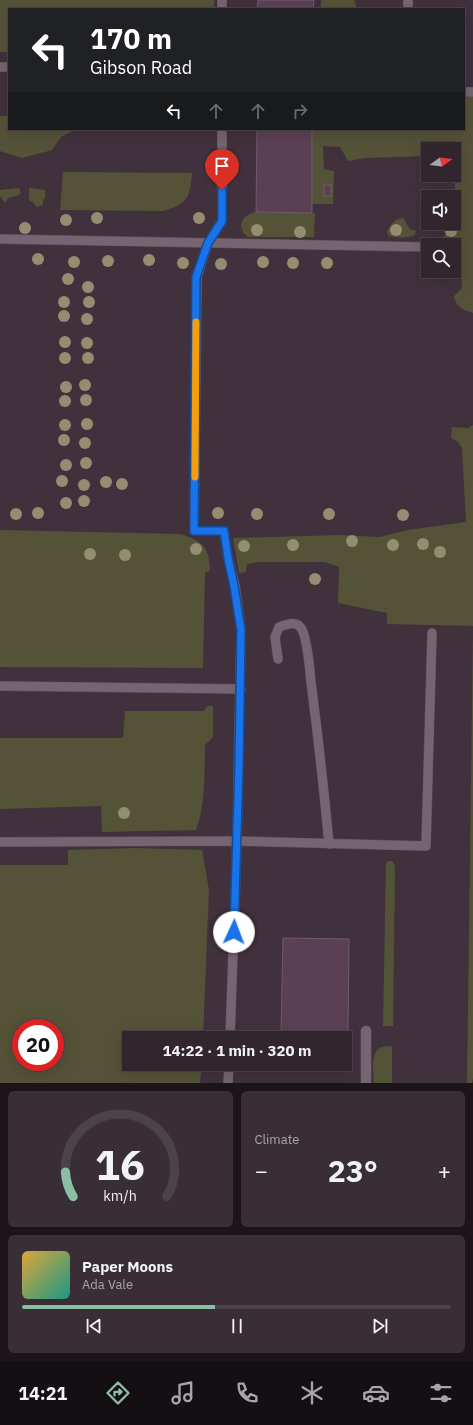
<!DOCTYPE html>
<meta charset="utf-8">
<style>
:root{--surface:#31252e;--page:#392d36;--text:#f1f3f6;--muted:#a8a5aa;--line:#4c424a;--accent:#8abfa5}
body{margin:0;font-family:"IBM Plex Sans",sans-serif;background:var(--page);color:var(--text);height:100vh;display:flex;flex-direction:column;font-size:15px;white-space:nowrap}
*{box-sizing:border-box;margin:0}
p{font-size:13px;color:var(--muted)}
.icon{flex:none;width:22px;height:22px;fill:none;stroke:currentColor;stroke-width:2;stroke-linecap:round;stroke-linejoin:round}
.map{position:relative;height:1083px;overflow:hidden}
.sheet{display:flex;flex-direction:column;gap:8px;padding:8px;background:#1b1419;flex:1}
.sheet>*{flex:none}
.top-card{position:absolute;left:8px;top:8px;width:457px;height:122px;border-radius:0px;box-shadow:0 4px 16px #0002,0 0 0 1px var(--line);background:#202124;color:#fff;overflow:hidden}
.needle{width:26px;rotate:75deg}
.buttons{position:absolute;left:421px;top:142px;display:grid;gap:8px}
.buttons a{display:grid;place-items:center;width:40px;height:40px;border-radius:0px;background:var(--surface);box-shadow:0 4px 16px #0002,0 0 0 1px var(--line);font-size:20px}
.speed{position:absolute;left:12px;top:1019px;display:flex;gap:8px;font-size:20px;font-weight:700;text-align:center}
.speed>*{display:grid;place-content:center;width:52px;height:52px;border-radius:50%;background:var(--surface);box-shadow:0 4px 16px #0002,0 0 0 1px var(--line);line-height:1}
.speed .limit{border:6px solid #d22;background:#fff;color:#111}
.pin{position:absolute;display:grid;place-items:center;width:34px;height:34px;color:#fff;margin:-41px -17px;border-radius:50% 50% 50% 0;rotate:-45deg;box-shadow:0 0 4px #0007}
.pin .icon{rotate:45deg}
.me{position:absolute;width:44px;margin:-22px;rotate:2deg;stroke-linejoin:round;filter:drop-shadow(0 0 3px #0008)}
.turn{display:flex;align-items:center;gap:14px;height:84px;padding:0 16px;font-size:18px}
.turn .icon{width:52px;height:52px;stroke-width:2.5}
.turn b{display:block;font-size:28px;line-height:34px}
.lanes{display:flex;align-items:center;height:38px;padding:0 16px;background:#0003;justify-content:center;gap:20px;direction:ltr}
.lanes .off{opacity:.35}
.big{font-size:30px;font-weight:700;line-height:1.1}
.sheet .card{flex:1;display:flex;flex-direction:column;justify-content:center;gap:6px;min-width:0;padding:0 14px;border-radius:6px;background:var(--page)}
.sheet .dial{align-items:center;gap:0}
.dial svg{height:104px;overflow:visible;fill:none;stroke:var(--line);stroke-width:7;stroke-linecap:round;text-anchor:middle}
.dial text{fill:var(--text);stroke:none}
.song{display:flex;align-items:center;gap:12px}
.cover{width:48px;height:48px;border-radius:6px;background:linear-gradient(135deg,hsl(40 70% 55%),hsl(170 70% 35%))}
.played{height:4px;border-radius:2px;background:linear-gradient(90deg,var(--accent) 45%,var(--line) 45%)}
.keys{display:flex;justify-content:space-around;direction:ltr}
.heat{display:flex;justify-content:space-between;align-items:center;font-size:22px;direction:ltr}
.sheet .tiles{flex:1;display:grid;gap:8px;grid-template-columns:1fr 1fr}
.card:last-child{grid-column:span 2}
.trip{position:absolute;left:122px;top:1031px;width:230px;height:40px;border-radius:0px;background:var(--surface);box-shadow:0 4px 16px #0002,0 0 0 1px var(--line);font-weight:700;line-height:40px;text-align:center}
.menu{display:flex;height:64px;justify-content:space-around;align-items:center;background:#140f12;color:var(--muted)}
.menu .icon{width:28px;height:28px}
.menu .active{color:var(--accent)}
.menu b{font-size:18px;color:var(--text)}
.map>svg:first-child{display:block}
</style>
<div class="map">
<svg width="473" height="1083" viewBox="0 0 473 1083">
<rect width="100%" height="100%" fill="#41313d"/>
<g fill="#545338" fill-rule="evenodd">
<polygon points="0,0 214,0 214,9 9,9 9,52 0,52"/>
<polygon points="321,0 354,0 357,9 313,9 313,8 321,7"/>
<path d="M464,95h9v218c-10,-3 -17,-6 -19,-17l8,-8 -1,-23h-7v-20h-11l2,-12 -3,-8 -11,3 1,-5h22v-26l1,-11 -2,-11 1,-26h-26v7l-64,2 -16,3 -8,-14 -17,-1 1,23 10,2 -1,33h-21v-75h152z"/>
<polygon points="0,116 9,116 9,129 74,129 74,130 61,137 52,150 22,158 0,151"/>
<path d="M63,172l129,1c-2,24 -4,31 -29,38l-103,-1z"/>
<polygon points="19,188 21,193 19,195 8,198 5,203 0,196 0,190"/>
<polygon points="29,188 45,190 45,198 43,200 43,205 36,207 33,202 29,200"/>
<path d="M256,212l59,1 -1,24h-66c-13,-10 -6,-22 8,-25z"/>
<path d="M403,218l7,11 6,2 -1,4c-7,3 -19,3 -26,1l-2,-4c4,-8 7,-13 16,-14z"/>
<polygon points="473,425 473,626 387,624 387,613 338,603 339,567 325,562 259,562 247,564 246,572 239,573 233,538 339,535 380,537 408,530 466,522 462,448 458,442 451,438 452,427 468,428"/>
<path d="M0,530l181,4c23,8 28,13 29,37l-5,1 -2,96 -203,-1z"/>
<polygon points="473,629 473,1078 472,1083 467,1083"/>
<path d="M207,706h6v31l-8,8c-1,29 1,58 -9,85l-94,2 -1,-26 -101,3v-71h123l2,-27h79z"/>
<path d="M135,848l67,2 7,40 -6,148h-74v26h73l-2,19h-200v-218h68v-15zM21,1028h34v34h-34z"/>
<polygon points="389,861 392,861 395,866 393,1026 383,1026 386,862"/>
<path d="M392,1046v37h-18c0,-11 -5,-32 8,-36 3,-1 7,-1 10,-1z"/>
</g>
<g fill="#5b4054" stroke="#6e5c69">
<polygon points="258,0 314,0 313,9 257,9"/>
<polygon points="257,129 312,129 312,213 256,212"/>
<rect x="324" y="185" width="7" height="11"/>
<polygon points="283,938 349,939 348,1033 281,1032"/>
</g>
<g fill="none" stroke-linecap="round" stroke-linejoin="round">
<defs>
<g id="lane">
<polyline points="222,9 222,0"/>
<polyline points="408,9 408,0"/>
<polyline points="0,67 9,67"/>
<polyline points="464,92 473,92"/>
<polyline points="222,129 222,221 208,243 197,277 194,531 224,531 228,558 235,586 241,630 237,841 230,1038"/>
<polyline points="0,239 428,247"/>
<path d="M278,659l-3,-22 4,-10c7,-2 16,-7 22,1 6,8 9,43 10,54 7,54 13,108 18,162"/>
<polyline points="0,686 241,689"/>
<polyline points="0,842 237,841 426,846 432,633"/>
<polyline points="228,1083 229,1064"/>
</g>
<polyline id="street" points="366,1083 366,1031"/>
</defs>
<use href="#lane" stroke="#5d4f59" stroke-width="10"/>
<use href="#street" stroke="#5d4f59" stroke-width="11"/>
<use href="#lane" stroke="#766471" stroke-width="9"/>
<use href="#street" stroke="#766471" stroke-width="10"/>
</g>
<g fill="#958d71">
<circle cx="97" cy="218" r="6"/>
<circle cx="199" cy="218" r="6"/>
<circle cx="66" cy="220" r="6"/>
<circle cx="25" cy="228" r="6"/>
<circle cx="257" cy="230" r="6"/>
<circle cx="396" cy="230" r="6"/>
<circle cx="451" cy="231" r="6"/>
<circle cx="300" cy="232" r="6"/>
<circle cx="38" cy="259" r="6"/>
<circle cx="149" cy="260" r="6"/>
<circle cx="108" cy="261" r="6"/>
<circle cx="74" cy="262" r="6"/>
<circle cx="263" cy="262" r="6"/>
<circle cx="183" cy="263" r="6"/>
<circle cx="293" cy="263" r="6"/>
<circle cx="327" cy="263" r="6"/>
<circle cx="221" cy="264" r="6"/>
<circle cx="68" cy="279" r="6"/>
<circle cx="88" cy="287" r="6"/>
<circle cx="64" cy="302" r="6"/>
<circle cx="89" cy="302" r="6"/>
<circle cx="64" cy="316" r="6"/>
<circle cx="87" cy="319" r="6"/>
<circle cx="65" cy="342" r="6"/>
<circle cx="87" cy="343" r="6"/>
<circle cx="65" cy="358" r="6"/>
<circle cx="88" cy="358" r="6"/>
<circle cx="85" cy="385" r="6"/>
<circle cx="66" cy="387" r="6"/>
<circle cx="86" cy="400" r="6"/>
<circle cx="65" cy="401" r="6"/>
<circle cx="87" cy="424" r="6"/>
<circle cx="65" cy="425" r="6"/>
<circle cx="64" cy="440" r="6"/>
<circle cx="85" cy="443" r="6"/>
<circle cx="86" cy="463" r="6"/>
<circle cx="66" cy="465" r="6"/>
<circle cx="62" cy="481" r="6"/>
<circle cx="106" cy="482" r="6"/>
<circle cx="122" cy="484" r="6"/>
<circle cx="84" cy="485" r="6"/>
<circle cx="84" cy="501" r="6"/>
<circle cx="66" cy="503" r="6"/>
<circle cx="38" cy="513" r="6"/>
<circle cx="218" cy="513" r="6"/>
<circle cx="16" cy="514" r="6"/>
<circle cx="257" cy="514" r="6"/>
<circle cx="329" cy="514" r="6"/>
<circle cx="403" cy="515" r="6"/>
<circle cx="352" cy="541" r="6"/>
<circle cx="423" cy="544" r="6"/>
<circle cx="293" cy="545" r="6"/>
<circle cx="393" cy="545" r="6"/>
<circle cx="244" cy="546" r="6"/>
<circle cx="196" cy="549" r="6"/>
<circle cx="440" cy="552" r="6"/>
<circle cx="90" cy="554" r="6"/>
<circle cx="125" cy="555" r="6"/>
<circle cx="315" cy="579" r="6"/>
<circle cx="124" cy="813" r="6"/>
</g>
<g fill="none" stroke-linecap="round" stroke-linejoin="round">
<defs>
<polyline id="route" points="222,190 222,221 208,243 196,277 194,531 224,531 228,558 234,586 241,630 239,765 234,932"/>
</defs>
<use href="#route" stroke="#114b97" stroke-width="10"/>
<use href="#route" stroke="#1a73e8" stroke-width="7"/>
<polyline stroke="#f59e0b" stroke-width="7" points="195,477 196,322"/>
</g>
</svg>
<div class="buttons">
<a><svg class="needle" viewBox="-14 -14 28 28"><path d="M0-13l5 13h-10z" fill="#e53935"/><path d="M0 13l5-13h-10z" fill="#a8a5aa"/></svg></a>
<a><svg class="icon" aria-label="sound" viewBox="0 0 24 24"><path d="M4 9h4l5-4v14l-5-4H4zM17 9q2 3 0 6"/></svg></a>
<a><svg class="icon" aria-label="search" viewBox="0 0 24 24"><circle cx="10" cy="10" r="6"/><path d="M15 15l6 6"/></svg></a>
</div>
<div class="speed"><div class="limit">20</div></div>
<div class="pin" style="left:222px;top:190px;background:#d93025"><svg class="icon" aria-label="arrive" viewBox="0 0 24 24"><path d="M6 21V4h12l-3 4 3 4H6"/></svg></div>
<svg class="me" style="left:234px;top:932px" viewBox="-20 -20 40 40"><circle r="19" fill="#fff"/><path d="M0-13L10 11 0 6-10 11z" fill="#1a73e8"/></svg>
<div class="trip">14:22 · 1 min · 320 m</div>
<div class="top-card">
<div class="turn"><svg class="icon" aria-label="left" viewBox="0 0 24 24"><path d="M17 20v-9H6M10 6l-5 5 5 5"/></svg><div><b>170 m</b>Gibson Road</div></div>
<div class="lanes"><svg class="icon" aria-label="left" viewBox="0 0 24 24"><path d="M17 20v-9H6M10 6l-5 5 5 5"/></svg><svg class="icon off" aria-label="ahead" viewBox="0 0 24 24"><path d="M12 20V5M6 11l6-6 6 6"/></svg><svg class="icon off" aria-label="ahead" viewBox="0 0 24 24"><path d="M12 20V5M6 11l6-6 6 6"/></svg><svg class="icon off" aria-label="right" viewBox="0 0 24 24"><path d="M7 20v-9h11M14 6l5 5-5 5"/></svg></div>
</div>
</div>
<section class="sheet">
<div class="tiles">
<div class="card dial"><svg viewBox="0 0 100 80">
<path d="M14 69A42 42 0 1 1 86 69"/>
<path d="M14 69A42 42 0 0 1 8 50" stroke="#8abfa5"/>
<text x="50" y="56" font-size="32" font-weight="700">16</text>
<text x="50" y="72" font-size="11">km/h</text>
</svg></div>
<div class="card"><p>Climate</p>
<div class="heat"><a>−</a><b class="big">23°</b><a>+</a></div>
</div>
<div class="card">
<div class="song"><i class="cover"></i><div><b>Paper Moons</b><p>Ada Vale</p></div></div>
<div class="played"></div>
<div class="keys"><svg class="icon" aria-label="previous" viewBox="0 0 24 24"><path d="M18 5L8 12l10 7zM5 5v14"/></svg><svg class="icon" aria-label="pause" viewBox="0 0 24 24"><path d="M8 5v14M16 5v14"/></svg><svg class="icon" aria-label="next" viewBox="0 0 24 24"><path d="M6 5l10 7-10 7zM19 5v14"/></svg></div>
</div>
</div>
</section>
<nav class="menu">
<b>14:21</b>
<svg class="icon active" aria-label="directions" viewBox="0 0 24 24"><path d="M12 3l9 9-9 9-9-9zM9 14v-3h6M13 9l2 2-2 2"/></svg>
<svg class="icon" aria-label="music" viewBox="0 0 24 24"><path d="M9 18V5l10-2v13"/><circle cx="6" cy="18" r="3"/><circle cx="16" cy="16" r="3"/></svg>
<svg class="icon" aria-label="phone" viewBox="0 0 24 24"><path d="M5 4h4l2 5-3 2q2 4 5 5l2-3 5 2v4C11 20 4 13 5 4z"/></svg>
<svg class="icon" aria-label="climate" viewBox="0 0 24 24"><path d="M12 3v18M4 7l16 10M4 17L20 7"/></svg>
<svg class="icon" aria-label="car" viewBox="0 0 24 24"><path d="M5 17H2v-5l4-1 3-4h7l3 4 3 1v5h-3M9 17h6M6 11h13"/><circle cx="7" cy="17" r="2"/><circle cx="17" cy="17" r="2"/></svg>
<svg class="icon" aria-label="filters" viewBox="0 0 24 24"><path d="M4 7h16M4 17h16"/><circle cx="9" cy="7" r="2"/><circle cx="15" cy="17" r="2"/></svg>
</nav>
